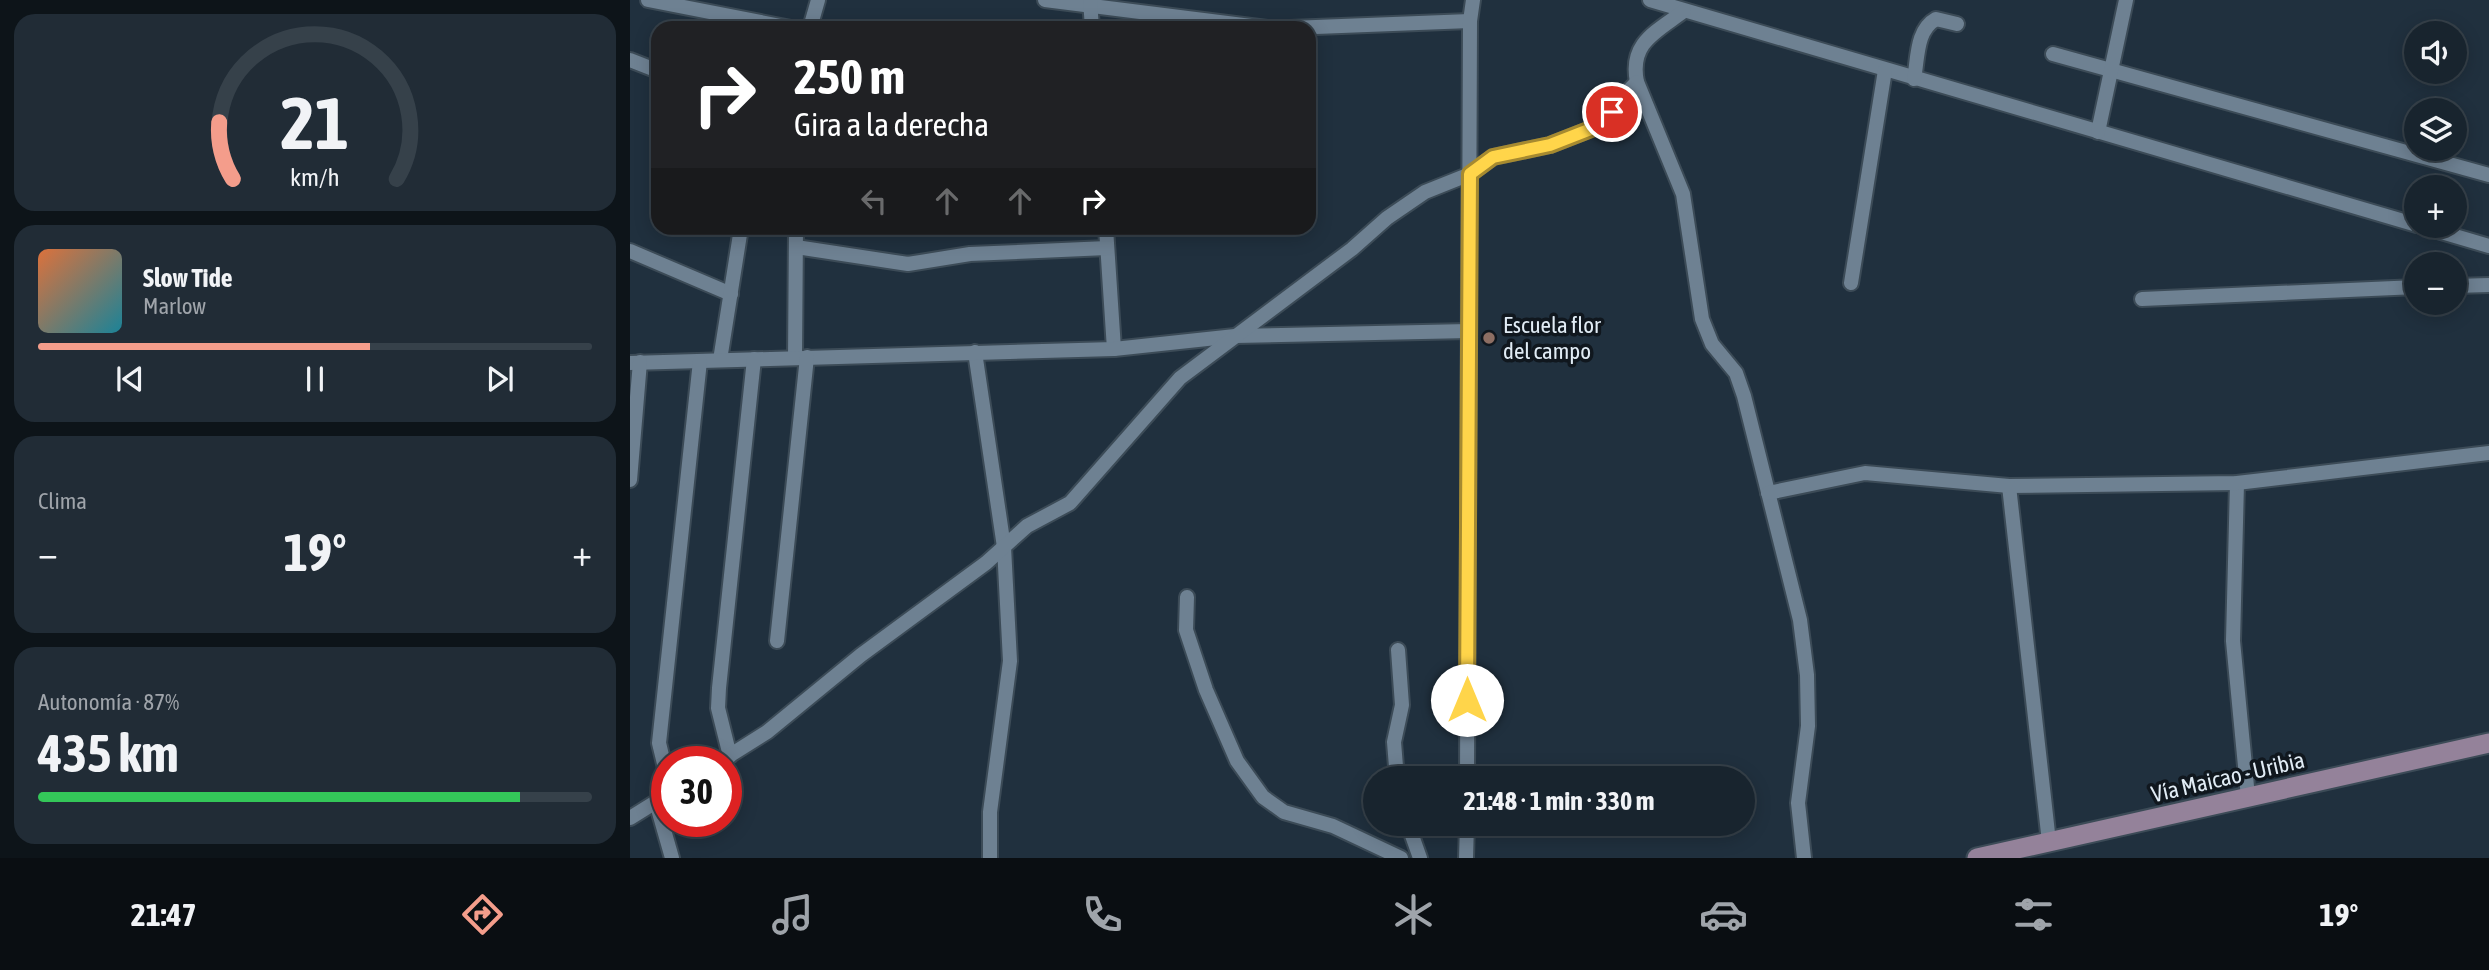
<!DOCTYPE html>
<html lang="es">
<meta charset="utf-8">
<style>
:root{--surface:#18242e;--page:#212c36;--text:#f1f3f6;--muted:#9fa4aa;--line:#36414a;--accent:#f49d8b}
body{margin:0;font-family:"Asap Condensed",sans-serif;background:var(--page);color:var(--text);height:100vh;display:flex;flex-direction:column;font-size:26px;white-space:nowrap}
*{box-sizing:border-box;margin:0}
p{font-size:23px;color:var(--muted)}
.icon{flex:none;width:38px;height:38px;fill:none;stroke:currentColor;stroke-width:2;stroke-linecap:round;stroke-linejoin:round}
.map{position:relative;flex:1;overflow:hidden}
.sheet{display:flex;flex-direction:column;gap:14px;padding:14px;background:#0d1419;width:630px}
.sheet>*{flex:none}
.hud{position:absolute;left:21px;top:21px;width:665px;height:214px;border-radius:21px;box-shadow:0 4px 18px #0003,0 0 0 2px var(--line);background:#202124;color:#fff;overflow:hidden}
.tools{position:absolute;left:1774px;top:21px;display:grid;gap:14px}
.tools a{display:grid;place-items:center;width:63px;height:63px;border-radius:50%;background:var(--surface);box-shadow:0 4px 18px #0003,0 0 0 2px var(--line);font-size:35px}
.speed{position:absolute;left:21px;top:746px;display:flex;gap:14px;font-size:35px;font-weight:700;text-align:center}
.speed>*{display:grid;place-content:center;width:91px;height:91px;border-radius:50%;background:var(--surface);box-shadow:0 4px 18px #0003,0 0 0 2px var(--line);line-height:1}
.speed .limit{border:10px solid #d22;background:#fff;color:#111}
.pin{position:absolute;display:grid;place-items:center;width:60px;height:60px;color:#fff;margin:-30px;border:4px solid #fff;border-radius:50%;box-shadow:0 2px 7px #0007}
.me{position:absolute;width:77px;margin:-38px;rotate:0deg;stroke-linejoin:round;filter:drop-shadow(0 0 5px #0008)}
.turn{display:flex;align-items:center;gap:24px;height:147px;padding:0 28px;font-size:32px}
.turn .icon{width:91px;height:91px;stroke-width:2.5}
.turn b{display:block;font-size:49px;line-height:60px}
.lanes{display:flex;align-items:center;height:66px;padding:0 28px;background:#0003;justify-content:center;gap:35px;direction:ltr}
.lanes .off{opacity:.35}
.big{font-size:52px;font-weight:700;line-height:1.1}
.sheet .widget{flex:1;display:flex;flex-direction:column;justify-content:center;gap:10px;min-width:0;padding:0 24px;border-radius:21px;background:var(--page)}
.sheet .dial{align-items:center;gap:0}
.dial svg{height:182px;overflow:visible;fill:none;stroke:var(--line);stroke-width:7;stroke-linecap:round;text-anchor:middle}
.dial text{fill:var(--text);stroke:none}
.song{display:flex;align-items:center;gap:21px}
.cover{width:84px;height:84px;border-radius:10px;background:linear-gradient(135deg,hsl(20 70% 55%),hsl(190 70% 35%))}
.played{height:7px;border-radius:4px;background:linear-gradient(90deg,var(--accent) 60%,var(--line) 60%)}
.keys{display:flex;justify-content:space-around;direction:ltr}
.heat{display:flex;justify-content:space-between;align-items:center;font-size:38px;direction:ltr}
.charge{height:10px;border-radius:5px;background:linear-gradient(90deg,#34c759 87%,var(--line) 0)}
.trip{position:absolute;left:733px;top:766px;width:392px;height:70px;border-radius:35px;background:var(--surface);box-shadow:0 4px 18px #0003,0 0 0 2px var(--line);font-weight:700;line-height:70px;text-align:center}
.dock{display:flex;height:112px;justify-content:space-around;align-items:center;background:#0a0e12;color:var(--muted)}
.dock .icon{width:49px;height:49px}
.dock .selected{color:var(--accent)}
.dock b{font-size:32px;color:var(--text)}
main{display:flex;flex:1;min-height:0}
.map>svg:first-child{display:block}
</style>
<main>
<section class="sheet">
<div class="widget dial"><svg viewBox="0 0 100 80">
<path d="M14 69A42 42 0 1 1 86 69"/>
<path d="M14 69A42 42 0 0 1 8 44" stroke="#f49d8b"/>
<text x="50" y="56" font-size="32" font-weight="700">21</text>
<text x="50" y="72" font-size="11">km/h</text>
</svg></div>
<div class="widget">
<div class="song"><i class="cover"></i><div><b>Slow Tide</b><p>Marlow</p></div></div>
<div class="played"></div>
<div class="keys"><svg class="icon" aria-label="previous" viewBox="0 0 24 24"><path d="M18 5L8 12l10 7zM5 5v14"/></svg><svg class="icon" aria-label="pause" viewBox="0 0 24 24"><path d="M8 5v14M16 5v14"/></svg><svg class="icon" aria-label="next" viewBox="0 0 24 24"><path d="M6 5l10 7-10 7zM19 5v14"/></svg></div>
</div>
<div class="widget"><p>Clima</p>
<div class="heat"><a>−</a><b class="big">19°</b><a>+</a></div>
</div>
<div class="widget"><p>Autonomía · 87%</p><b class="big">435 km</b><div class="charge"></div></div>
</section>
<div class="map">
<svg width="1859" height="858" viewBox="0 0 1859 858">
<rect width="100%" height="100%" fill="#20303e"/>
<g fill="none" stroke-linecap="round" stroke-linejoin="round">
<defs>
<g id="street">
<polyline points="18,0 161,28"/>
<polyline points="415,0 637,28"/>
<polyline points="460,0 462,28"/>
<polyline points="1020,0 1787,225"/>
<path d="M1054,11c-28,21 -55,32 -47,71l46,112 19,125 10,25 24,29 8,23 56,224 7,55 1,51 -10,77 6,55"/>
<polyline points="180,28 188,0"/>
<polyline points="660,28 840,21"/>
<polyline points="1423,54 1859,175"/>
<polyline points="0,60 28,71"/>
<path d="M1284,79c4,-21 2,-49 22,-60l21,5"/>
<polyline points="1468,132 1496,0"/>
<polyline points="1791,226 1859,246"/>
<polyline points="476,228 484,349"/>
<polyline points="166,247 278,264 340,254 477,248"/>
<polyline points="0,251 101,294"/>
<polyline points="1221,283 1255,70"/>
<polyline points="1825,286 1859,285"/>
<polyline points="1512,299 1787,287"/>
<polyline points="345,352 374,547 380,661 360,812 360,858"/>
<polyline points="165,358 166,228"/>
<polyline points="90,360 111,228"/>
<polyline points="0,363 484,349 605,336 839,331"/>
<polyline points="0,480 10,362"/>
<polyline points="1607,483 1603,641 1618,797"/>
<polyline points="1379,486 1419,842"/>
<polyline points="1138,493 1235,473 1379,486 1607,483 1859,453"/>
<polyline points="557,597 556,630 576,690 607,761 633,797 654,812 703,826 771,858"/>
<polyline points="147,641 177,357"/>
<polyline points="100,756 88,708 89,688 124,359"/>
<polyline points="91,761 137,732 231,655 356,563 397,526 440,503 550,378 722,249 757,218 795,192 840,174 863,157 920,145 961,129 1007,82"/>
<polyline points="37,776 29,743 70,361"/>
<polyline points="767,779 764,742 772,705 768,650"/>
<polyline points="837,779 840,21 843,0"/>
<polyline points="26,802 42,858"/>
<polyline points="0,818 37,795"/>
<polyline points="778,824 790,858"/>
<polyline points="836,858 837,824"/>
</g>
<polyline id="secondary" points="1347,858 1859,743"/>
</defs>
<use href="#street" stroke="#3c4b57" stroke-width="18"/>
<use href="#secondary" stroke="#3c4b57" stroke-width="23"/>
<use href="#street" stroke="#6e8192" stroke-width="14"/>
<use href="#secondary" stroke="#94829a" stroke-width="19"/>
</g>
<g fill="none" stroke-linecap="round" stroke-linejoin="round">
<defs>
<polyline id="route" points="837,700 840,174 863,157 920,145 961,129 982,112"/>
</defs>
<use href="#route" stroke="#a68a30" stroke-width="18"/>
<use href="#route" stroke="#ffd54a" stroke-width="12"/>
</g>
<circle fill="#8d6e63" stroke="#10171e" stroke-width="2.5" cx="859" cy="338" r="7"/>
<g text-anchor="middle" stroke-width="7" stroke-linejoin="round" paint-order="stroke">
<g font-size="23" fill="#e1ecf5" stroke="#10171e" text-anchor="start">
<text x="873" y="333">Escuela flor<tspan x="873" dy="26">del campo</tspan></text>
</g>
<g font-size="23" fill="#e1ecf5" stroke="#10171e">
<text transform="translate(1598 777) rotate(-13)" y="8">Vía Maicao - Uribia</text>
</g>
</g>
</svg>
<div class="tools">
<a><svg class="icon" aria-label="sound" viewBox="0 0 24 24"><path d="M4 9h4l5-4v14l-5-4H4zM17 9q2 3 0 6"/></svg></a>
<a><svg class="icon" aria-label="layers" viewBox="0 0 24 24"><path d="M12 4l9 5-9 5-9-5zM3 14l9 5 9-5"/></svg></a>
<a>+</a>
<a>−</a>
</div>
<div class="speed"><div class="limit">30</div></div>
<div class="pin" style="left:982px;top:112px;background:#d93025"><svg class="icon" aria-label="arrive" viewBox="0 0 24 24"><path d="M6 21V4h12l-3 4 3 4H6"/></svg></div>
<svg class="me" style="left:837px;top:700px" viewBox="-20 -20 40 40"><circle r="19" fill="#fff"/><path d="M0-13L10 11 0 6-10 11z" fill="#ffd54a"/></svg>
<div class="trip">21:48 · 1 min · 330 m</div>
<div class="hud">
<div class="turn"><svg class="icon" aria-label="right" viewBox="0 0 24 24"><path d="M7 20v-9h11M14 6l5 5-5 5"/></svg><div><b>250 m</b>Gira a la derecha</div></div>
<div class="lanes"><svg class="icon off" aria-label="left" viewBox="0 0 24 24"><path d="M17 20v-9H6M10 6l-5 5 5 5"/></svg><svg class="icon off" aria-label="ahead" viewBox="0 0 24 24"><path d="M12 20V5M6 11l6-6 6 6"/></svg><svg class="icon off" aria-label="ahead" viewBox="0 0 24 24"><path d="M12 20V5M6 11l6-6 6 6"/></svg><svg class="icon" aria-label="right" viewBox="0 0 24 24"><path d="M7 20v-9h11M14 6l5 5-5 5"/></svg></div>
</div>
</div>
</main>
<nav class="dock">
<b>21:47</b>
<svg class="icon selected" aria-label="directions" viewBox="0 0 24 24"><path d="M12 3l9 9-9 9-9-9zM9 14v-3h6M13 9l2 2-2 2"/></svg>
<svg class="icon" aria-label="music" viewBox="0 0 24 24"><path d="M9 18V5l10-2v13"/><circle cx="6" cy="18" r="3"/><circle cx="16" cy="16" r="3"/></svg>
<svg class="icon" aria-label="phone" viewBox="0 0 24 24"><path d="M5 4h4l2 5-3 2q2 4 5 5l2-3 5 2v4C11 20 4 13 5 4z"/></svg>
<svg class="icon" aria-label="climate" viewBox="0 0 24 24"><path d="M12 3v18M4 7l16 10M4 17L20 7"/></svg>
<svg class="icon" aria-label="car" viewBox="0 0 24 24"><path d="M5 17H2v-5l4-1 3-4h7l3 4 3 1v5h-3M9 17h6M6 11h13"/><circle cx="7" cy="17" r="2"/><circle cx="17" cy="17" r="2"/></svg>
<svg class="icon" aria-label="filters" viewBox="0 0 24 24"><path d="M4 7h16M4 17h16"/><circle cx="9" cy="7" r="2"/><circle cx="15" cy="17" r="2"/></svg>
<b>19°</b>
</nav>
